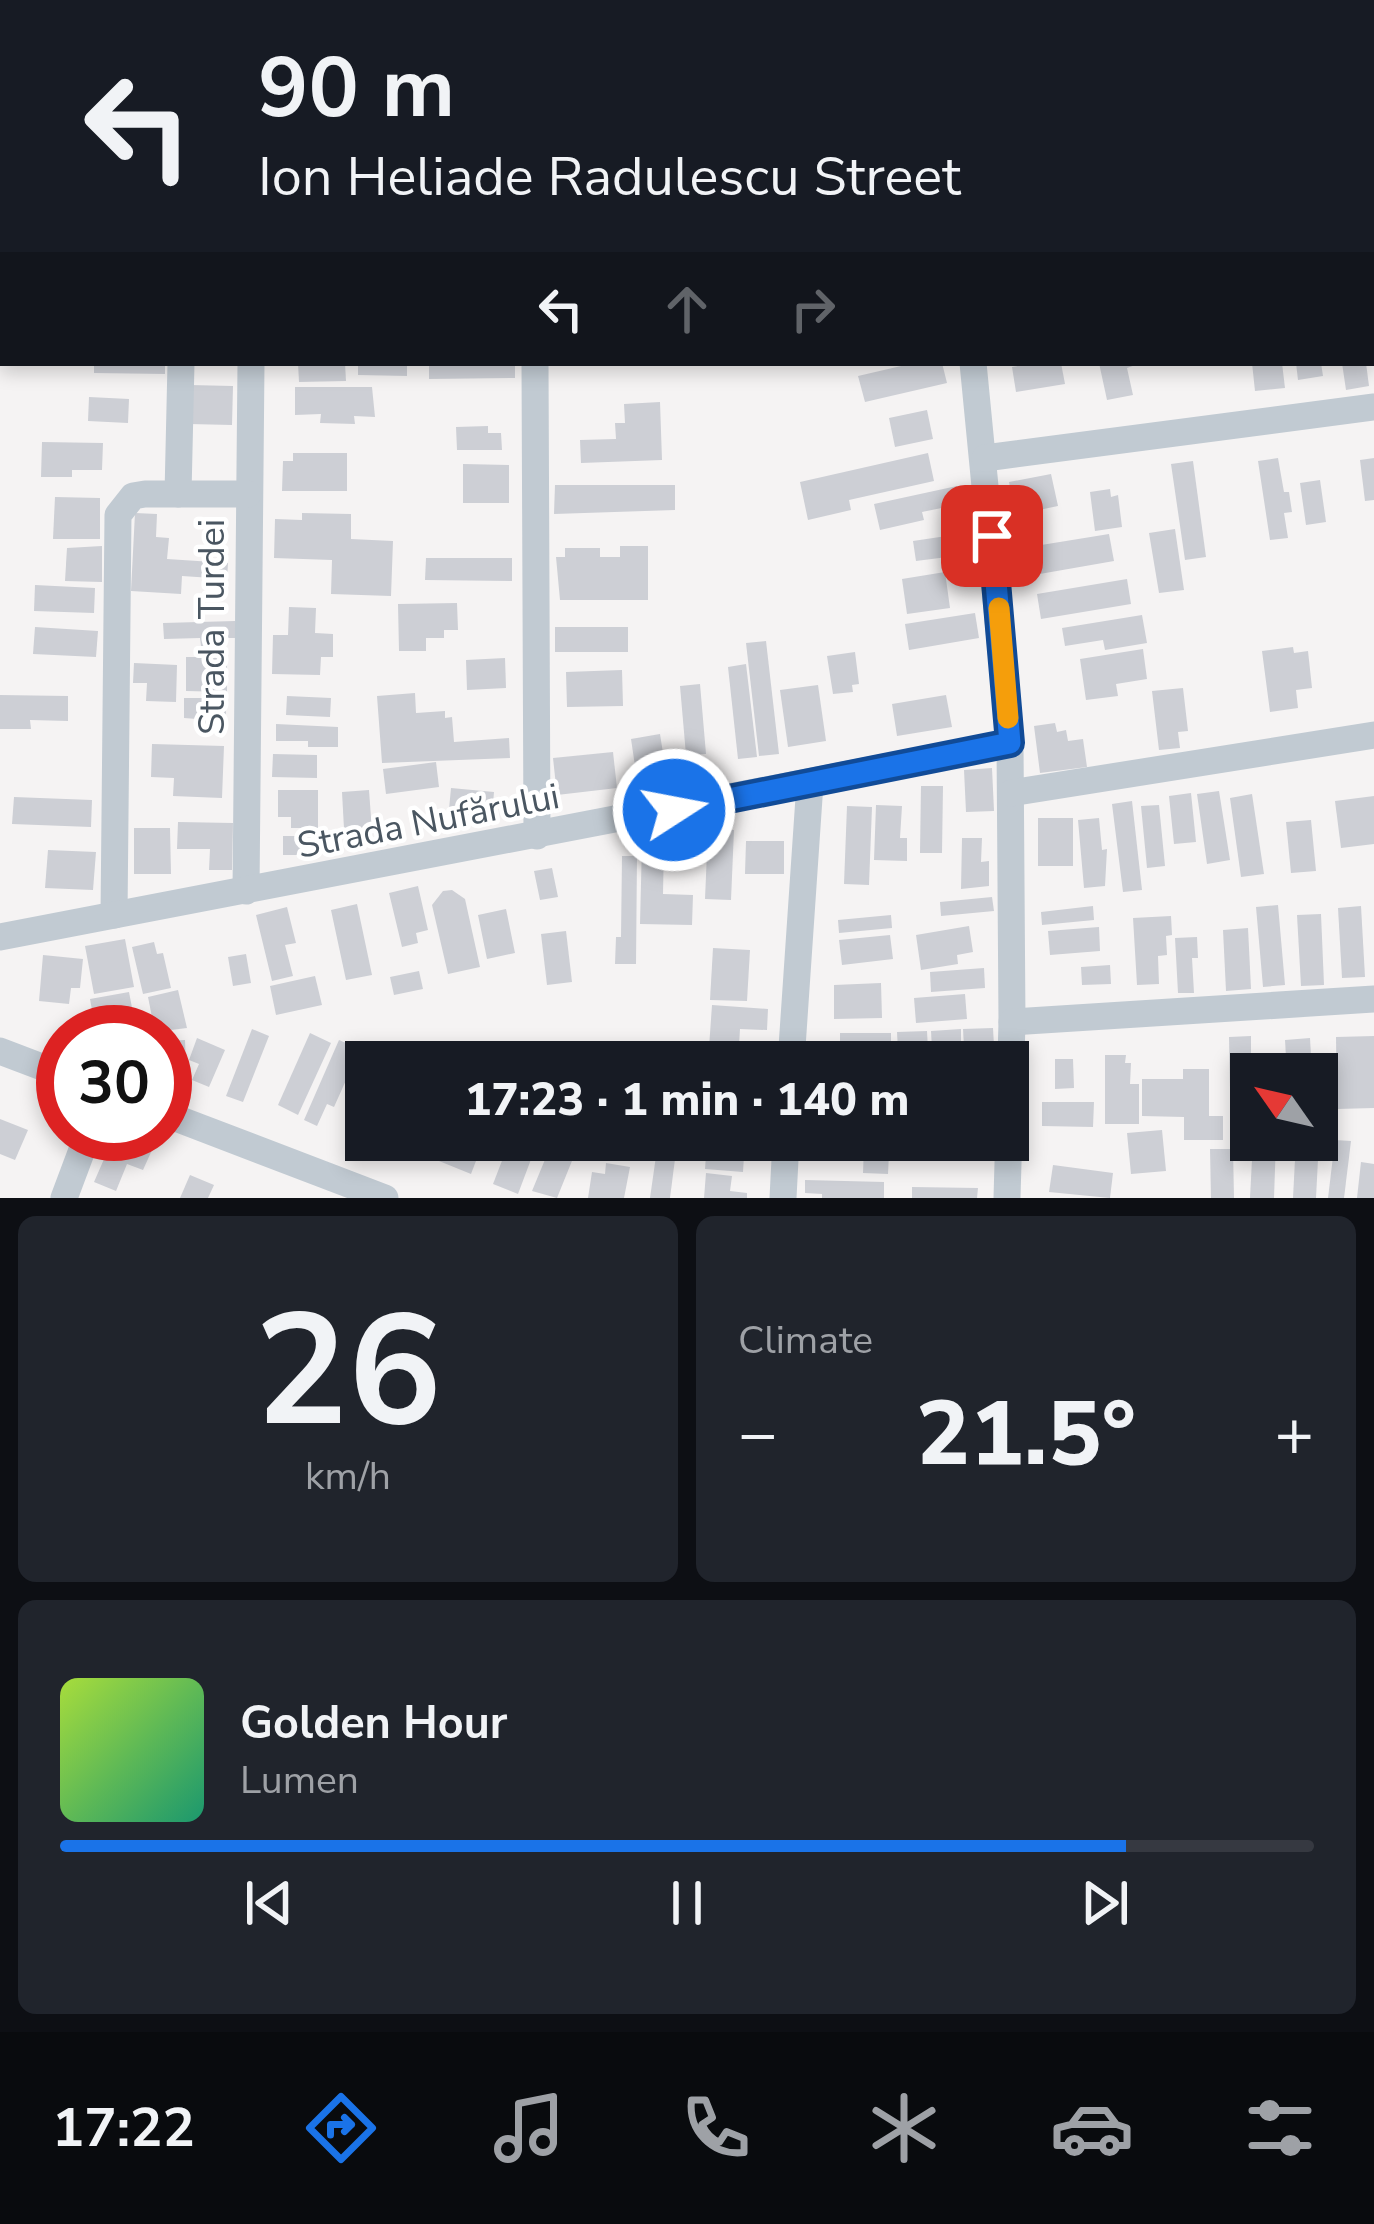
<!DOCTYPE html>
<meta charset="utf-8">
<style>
:root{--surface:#171b24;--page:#20242c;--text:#f1f3f6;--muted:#9ea1a6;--line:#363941;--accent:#1a73e8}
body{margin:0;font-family:"Nunito Sans",sans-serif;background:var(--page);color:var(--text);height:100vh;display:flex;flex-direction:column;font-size:45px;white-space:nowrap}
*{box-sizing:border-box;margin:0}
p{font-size:39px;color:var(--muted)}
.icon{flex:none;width:66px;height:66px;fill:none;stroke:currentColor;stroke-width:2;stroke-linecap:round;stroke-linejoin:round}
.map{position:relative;height:1198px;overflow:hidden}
.details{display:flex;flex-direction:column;gap:18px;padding:18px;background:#0d0f14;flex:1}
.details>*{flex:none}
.hud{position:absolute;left:0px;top:0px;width:1374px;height:366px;box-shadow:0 6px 18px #0003;background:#171b24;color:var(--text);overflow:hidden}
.needle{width:78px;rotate:304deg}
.controls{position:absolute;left:1230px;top:1053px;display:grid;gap:24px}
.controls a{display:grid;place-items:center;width:108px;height:108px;border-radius:0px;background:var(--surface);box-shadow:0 6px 18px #0003;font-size:60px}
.speed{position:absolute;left:36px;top:1005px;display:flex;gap:24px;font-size:60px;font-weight:700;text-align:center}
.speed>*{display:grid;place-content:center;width:156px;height:156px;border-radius:50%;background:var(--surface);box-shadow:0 6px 18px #0003;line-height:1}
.speed .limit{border:18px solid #d22;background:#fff;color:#111}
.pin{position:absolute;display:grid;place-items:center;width:102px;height:102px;color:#fff;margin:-51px;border-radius:24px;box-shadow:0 6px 18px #0006}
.me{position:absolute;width:132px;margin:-66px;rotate:79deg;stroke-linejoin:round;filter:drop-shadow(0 0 9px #0008)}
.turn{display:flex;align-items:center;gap:42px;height:252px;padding:0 60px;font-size:54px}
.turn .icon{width:156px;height:156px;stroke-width:2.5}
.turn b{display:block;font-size:84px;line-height:102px}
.lanes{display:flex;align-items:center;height:114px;padding:0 60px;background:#0003;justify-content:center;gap:60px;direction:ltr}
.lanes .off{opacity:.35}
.big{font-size:90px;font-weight:800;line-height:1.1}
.details .card{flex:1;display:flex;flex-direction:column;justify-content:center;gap:18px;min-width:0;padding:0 42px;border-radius:18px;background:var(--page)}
.details .dial{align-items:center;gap:0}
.dial b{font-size:156px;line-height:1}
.song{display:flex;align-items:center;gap:36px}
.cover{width:144px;height:144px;border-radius:18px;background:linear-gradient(135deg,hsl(80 70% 55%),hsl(160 70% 35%))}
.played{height:12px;border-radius:6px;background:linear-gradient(90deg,var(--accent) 85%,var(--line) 85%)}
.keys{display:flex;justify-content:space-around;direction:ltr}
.heat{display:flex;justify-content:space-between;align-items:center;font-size:66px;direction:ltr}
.details .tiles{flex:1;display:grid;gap:18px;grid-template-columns:1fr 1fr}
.card:last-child{grid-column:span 2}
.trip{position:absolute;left:345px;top:1041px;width:684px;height:120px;border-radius:0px;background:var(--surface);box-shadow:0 6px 18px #0003;font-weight:800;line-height:120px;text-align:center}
.tab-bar{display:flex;height:192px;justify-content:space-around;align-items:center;background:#090b0e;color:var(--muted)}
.tab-bar .icon{width:84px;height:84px}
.tab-bar .active{color:var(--accent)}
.tab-bar b{font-size:54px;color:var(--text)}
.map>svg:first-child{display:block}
</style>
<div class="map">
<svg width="1374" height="1198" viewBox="0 0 1374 1198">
<rect width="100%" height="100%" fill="#f5f3f3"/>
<g fill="#cdcfd5">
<polygon points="94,363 165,363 165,374 94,373"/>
<polygon points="298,363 345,363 346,381 299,382"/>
<polygon points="358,363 407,363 407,376 358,375"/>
<polygon points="429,363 515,363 515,378 429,379"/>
<polygon points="914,363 942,363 947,383 865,402 858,376"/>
<polygon points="1035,363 1061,363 1065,384 1016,392 1012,367"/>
<polygon points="1099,363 1141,363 1127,368 1133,395 1107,400"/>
<polygon points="1252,363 1282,363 1285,388 1255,391"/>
<polygon points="1296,363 1321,363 1323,376 1298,380"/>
<polygon points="1342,363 1366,363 1369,386 1346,390"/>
<polygon points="190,385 233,386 232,425 189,424"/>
<polygon points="295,387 372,387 375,417 354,416 355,424 320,423 321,414 295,415"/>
<polygon points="89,397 129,399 128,423 88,421"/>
<polygon points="660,402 662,460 581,463 580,440 616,439 615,423 625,423 624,404"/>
<polygon points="927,410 933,439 895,447 889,418"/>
<polygon points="488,426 488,433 501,433 502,450 457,450 456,427"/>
<polygon points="42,442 103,443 102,470 72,470 72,477 41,477"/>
<polygon points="293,453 347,453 347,491 282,491 283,461 293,461"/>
<polygon points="928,453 934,481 849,500 851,510 808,520 800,482"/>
<polygon points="1278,458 1284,492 1289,492 1292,512 1284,513 1288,538 1270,540 1258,461"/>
<polygon points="1374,458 1374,500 1365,501 1360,460"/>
<polygon points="1193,461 1206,557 1185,560 1171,464"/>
<polygon points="463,464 509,465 509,503 463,503"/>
<polygon points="1051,474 1058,506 1015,515 1009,482"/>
<polygon points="1320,480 1326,522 1306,525 1300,483"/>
<polygon points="555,485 675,485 675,510 554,514"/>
<polygon points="957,486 961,504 922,512 924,520 880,530 874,504"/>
<polygon points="1110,489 1111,497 1118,495 1122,527 1095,531 1090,492"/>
<polygon points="55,497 100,498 100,539 53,539"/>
<polygon points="135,513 157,514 156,537 169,538 167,559 228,563 227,579 182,576 181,594 131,591"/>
<polygon points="302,513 351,514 351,539 393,541 391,596 331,594 332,560 274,558 275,519 302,520"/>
<polygon points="1175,529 1184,590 1159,593 1149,533"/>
<polygon points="960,534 963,555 916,561 913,541"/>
<polygon points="1109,534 1114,561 1034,575 1029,547"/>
<polygon points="102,546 102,582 65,581 67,548"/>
<polygon points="620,546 648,546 648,600 560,600 556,557 565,557 565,548 600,548 600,557 620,557"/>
<polygon points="426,558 512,558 512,581 425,580"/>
<polygon points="945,572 950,608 907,614 902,579"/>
<polygon points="1127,579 1131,604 1041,619 1037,594"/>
<polygon points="35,585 95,588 94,613 34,611"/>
<polygon points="457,603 458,630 444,630 444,638 426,638 426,651 399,651 398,604"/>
<polygon points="289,607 316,608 315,633 333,634 333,657 321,657 320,675 272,674 273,635 288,635"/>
<polygon points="975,613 979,638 909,650 905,624"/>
<polygon points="1142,615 1147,643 1105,650 1103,640 1065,646 1062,628"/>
<polygon points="235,621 236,638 223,638 224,645 201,646 200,638 164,639 163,623"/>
<polygon points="35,627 98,631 96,657 33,654"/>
<rect x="555" y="627" width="73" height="25"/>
<polygon points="766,641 779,754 759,756 746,643"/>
<polygon points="1293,647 1294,653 1308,651 1312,688 1296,690 1298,708 1270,712 1262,651"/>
<polygon points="1143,649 1147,679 1116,684 1118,696 1086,700 1080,659"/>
<polygon points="855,652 859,684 852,685 853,692 833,694 827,656"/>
<polygon points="186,657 227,657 227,692 186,691"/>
<polygon points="505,658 506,688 467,690 466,660"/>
<polygon points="134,663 177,665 176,702 146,701 147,683 133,683"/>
<polygon points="746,664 757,757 738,759 728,667"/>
<polygon points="622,670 623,706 567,707 566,672"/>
<polygon points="700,684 706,754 686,755 680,686"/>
<polygon points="818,685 826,741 788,747 780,690"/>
<polygon points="1183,688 1188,731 1178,732 1180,748 1159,750 1152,691"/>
<polygon points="415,693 416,713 445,711 445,718 452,717 454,742 509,738 510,758 382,763 377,696"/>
<polygon points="0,695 68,696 68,721 30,720 31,729 0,729"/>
<polygon points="946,695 952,727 897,736 892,704"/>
<polygon points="287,696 331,698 330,717 286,715"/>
<polygon points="184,698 226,698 226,718 217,718 217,727 197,727 197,719 184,718"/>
<polygon points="1055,723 1057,732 1066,730 1068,741 1083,739 1087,767 1040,773 1034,726"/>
<polygon points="276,724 338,727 338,747 308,747 308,741 276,741"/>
<polygon points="660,734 666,772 655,774 658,790 639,793 631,739"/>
<polygon points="152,744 224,746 222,798 173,796 174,778 151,777"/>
<polygon points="613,752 617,788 557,795 553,758"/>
<polygon points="273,754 317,755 317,778 272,777"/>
<polygon points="436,762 439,787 386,794 383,769"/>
<polygon points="992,768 994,811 966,812 964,770"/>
<polygon points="921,786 943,786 942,853 920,853"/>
<polygon points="451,788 494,792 492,816 472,814 472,822 448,820"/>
<polygon points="278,790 318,790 318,828 291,828 291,817 278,817"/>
<polygon points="369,790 373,845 345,847 342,792"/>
<polygon points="1219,791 1230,860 1207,864 1197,794"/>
<polygon points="1191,793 1196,842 1174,844 1169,796"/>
<polygon points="1252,794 1264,874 1241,877 1230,798"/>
<polygon points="1374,796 1374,844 1341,848 1335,801"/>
<polygon points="14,797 92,800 91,827 12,824"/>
<polygon points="1132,801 1142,890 1123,892 1112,804"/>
<polygon points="876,805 902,806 900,838 907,838 907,861 874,860"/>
<polygon points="1159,805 1165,866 1147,868 1141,806"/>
<polygon points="847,806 872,807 869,885 844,884"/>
<rect x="1038" y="818" width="35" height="48"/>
<polygon points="1099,818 1102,850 1107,849 1105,886 1084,888 1078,820"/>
<polygon points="1311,820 1316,871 1291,873 1286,822"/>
<polygon points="178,822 233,823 232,870 209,870 210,849 177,849"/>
<polygon points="134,828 170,828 171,874 134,874"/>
<polygon points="708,829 734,830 731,900 705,899"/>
<rect x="283" y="836" width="30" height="19"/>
<polygon points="962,838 982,838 981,862 989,861 989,886 961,889"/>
<polygon points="746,841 784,841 784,874 745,874"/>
<polygon points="642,842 664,842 663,894 693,895 692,925 640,924"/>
<polygon points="48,850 96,852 93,890 45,888"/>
<polygon points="622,856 637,856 636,964 615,964 616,937 621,937"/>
<polygon points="552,868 558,897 540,900 534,871"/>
<polygon points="418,886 428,930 416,933 418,943 402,947 389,893"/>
<polygon points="452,890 465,899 480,967 448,974 432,905 443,891"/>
<polygon points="992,897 994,911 941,916 940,902"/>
<polygon points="357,904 372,975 346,980 331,910"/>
<polygon points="1278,905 1285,985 1263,987 1256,907"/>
<polygon points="1093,906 1094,920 1042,925 1041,912"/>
<polygon points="1361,906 1365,977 1342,978 1338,908"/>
<polygon points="287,907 296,943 285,945 293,976 272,981 256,915"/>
<polygon points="506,909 515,953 487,959 478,915"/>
<polygon points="1321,914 1324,985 1301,986 1297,915"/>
<polygon points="891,915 892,928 839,933 838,920"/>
<polygon points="1171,916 1172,935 1166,936 1167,955 1158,956 1159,984 1137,985 1133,918"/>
<polygon points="969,926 973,952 957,955 958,964 921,970 916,935"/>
<polygon points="1099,927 1100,951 1050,955 1048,931"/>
<polygon points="1248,928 1251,989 1226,991 1223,930"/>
<polygon points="566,931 572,982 547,985 541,934"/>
<polygon points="890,935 893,959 842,965 839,940"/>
<polygon points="1197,937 1198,958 1192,958 1194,993 1178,993 1175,938"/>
<polygon points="125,939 134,987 94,994 85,946"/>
<polygon points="154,942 157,954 163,953 171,988 143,994 132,947"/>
<polygon points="713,948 750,950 747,1001 710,1000"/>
<polygon points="246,954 251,983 233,986 228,957"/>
<polygon points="43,955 83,959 80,988 71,988 69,1004 39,1001"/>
<polygon points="1110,965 1111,984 1082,985 1081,967"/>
<polygon points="984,968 985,988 931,992 930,972"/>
<polygon points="419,971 423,989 394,995 390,977"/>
<polygon points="315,976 322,1005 276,1015 270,986"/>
<polygon points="881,983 882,1018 834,1019 834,985"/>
<polygon points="178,990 187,1028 155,1032 148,997"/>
<polygon points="129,992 134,1018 118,1021 120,1032 96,1032 90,999"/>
<polygon points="965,994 967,1019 916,1023 914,998"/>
<polygon points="712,1005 768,1009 767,1030 740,1029 738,1062 708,1062"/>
<polygon points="993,1028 994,1046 964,1047 963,1029"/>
<polygon points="252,1029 269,1036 243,1102 226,1096"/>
<polygon points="961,1029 961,1048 932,1049 931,1031"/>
<polygon points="927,1031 928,1050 898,1051 897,1032"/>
<polygon points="310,1033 331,1043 298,1115 278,1105"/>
<polygon points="840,1033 891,1033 891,1057 840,1058"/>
<polygon points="1251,1036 1251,1087 1230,1088 1229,1037"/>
<polygon points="1374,1036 1374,1108 1337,1109 1336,1037"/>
<polygon points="197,1038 225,1050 209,1087 192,1080 199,1064 189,1060"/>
<polygon points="1310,1038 1312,1074 1287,1074 1285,1040"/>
<polygon points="185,1040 186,1066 165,1067 165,1041"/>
<polygon points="339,1040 360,1049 334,1107 327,1104 317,1126 304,1120"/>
<polygon points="1105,1055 1126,1055 1125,1063 1131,1063 1130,1084 1139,1084 1139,1124 1105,1124"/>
<polygon points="1055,1059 1073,1059 1074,1088 1055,1089"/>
<polygon points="1183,1069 1209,1069 1209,1116 1223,1116 1223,1140 1184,1140 1184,1117 1142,1116 1142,1079 1183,1079"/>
<polygon points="366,1089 366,1139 365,1142 346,1133"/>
<polygon points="1042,1102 1094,1102 1093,1127 1042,1126"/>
<polygon points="0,1119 28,1130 15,1160 0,1154"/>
<polygon points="1162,1130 1166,1171 1131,1174 1127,1133"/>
<polygon points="115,1134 152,1150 143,1170 127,1164 116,1191 94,1182"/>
<polygon points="447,1140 484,1140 471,1174 439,1161"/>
<polygon points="510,1140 536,1146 518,1194 493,1184"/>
<polygon points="564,1140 580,1141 557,1198 532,1191 551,1145 561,1149"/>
<polygon points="697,1140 745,1140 743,1172 705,1169 706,1155 695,1154"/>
<polygon points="807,1140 882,1140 881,1153 889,1153 888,1174 863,1173 864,1146 842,1145 842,1158 806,1156"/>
<polygon points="901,1140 970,1140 968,1161 900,1157"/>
<polygon points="1253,1140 1276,1140 1274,1198 1250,1198"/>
<polygon points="1296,1140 1319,1140 1316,1198 1293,1198"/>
<polygon points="1335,1140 1351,1141 1344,1198 1328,1198"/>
<polygon points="1210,1149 1233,1149 1234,1198 1211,1198"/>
<polygon points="656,1156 675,1159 670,1198 650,1198"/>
<polygon points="1361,1162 1374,1164 1374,1198 1357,1198"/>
<polygon points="606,1163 630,1167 624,1198 588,1198 592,1172 605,1174"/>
<polygon points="1053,1165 1113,1173 1110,1198 1049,1192"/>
<polygon points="706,1173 732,1176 730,1191 747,1193 747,1198 704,1198"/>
<polygon points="190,1175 214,1185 208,1198 180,1198"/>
<polygon points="805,1180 884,1182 884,1198 822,1198 822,1194 805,1193"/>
<polygon points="912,1187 978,1188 977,1198 912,1198"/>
</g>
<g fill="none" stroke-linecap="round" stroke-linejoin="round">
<g stroke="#c1cad2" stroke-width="27">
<polyline points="927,0 927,3"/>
<polyline points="258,3 259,0"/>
<polyline points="532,3 532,0"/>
<polyline points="535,363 537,836"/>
<polyline points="973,363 1010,743 1012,1022 1007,1198"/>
<polyline points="985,458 1374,407"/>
<polyline points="178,494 181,363"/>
<polyline points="1011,793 1374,735"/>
<polyline points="246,891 251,363"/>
<polyline points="114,915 118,515 133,496 145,494 248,494"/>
<polyline points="0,937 1010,743"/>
<polyline points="1012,1022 1374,999"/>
<polyline points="0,1051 63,1075"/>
<polyline points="791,1062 810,783"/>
<polyline points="165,1114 385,1198"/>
<polyline points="64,1198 88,1134"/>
<polyline points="783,1198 786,1140"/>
</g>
</g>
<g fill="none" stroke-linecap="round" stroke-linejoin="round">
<defs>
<polyline id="route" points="674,810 1010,743 992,536"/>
</defs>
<use href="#route" stroke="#114b97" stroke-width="30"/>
<use href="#route" stroke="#1a73e8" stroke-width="21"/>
<polyline stroke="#f59e0b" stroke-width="21" points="999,608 1008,718"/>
</g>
<g text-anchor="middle" stroke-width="9" stroke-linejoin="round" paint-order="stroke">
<g font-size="36" fill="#4a5661" stroke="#fff">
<text transform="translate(211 627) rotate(-90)" y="13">Strada Turdei</text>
<text transform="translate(428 820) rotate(-11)" y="13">Strada Nufărului</text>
</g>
</g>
</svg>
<div class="controls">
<a><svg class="needle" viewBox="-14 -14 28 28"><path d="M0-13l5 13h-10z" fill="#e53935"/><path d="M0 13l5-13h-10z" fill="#9ea1a6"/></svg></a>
</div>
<div class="speed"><div class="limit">30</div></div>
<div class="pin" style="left:992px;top:536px;background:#d93025"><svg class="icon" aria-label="arrive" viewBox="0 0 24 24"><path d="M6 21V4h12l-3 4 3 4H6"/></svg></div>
<svg class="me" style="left:674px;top:810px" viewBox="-20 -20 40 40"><circle r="17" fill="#1a73e8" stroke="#fff" stroke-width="3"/><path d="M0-11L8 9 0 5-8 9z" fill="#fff"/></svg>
<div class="trip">17:23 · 1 min · 140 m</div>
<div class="hud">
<div class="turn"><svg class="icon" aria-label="left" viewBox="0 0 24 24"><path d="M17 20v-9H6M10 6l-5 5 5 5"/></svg><div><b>90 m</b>Ion Heliade Radulescu Street</div></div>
<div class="lanes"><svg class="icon" aria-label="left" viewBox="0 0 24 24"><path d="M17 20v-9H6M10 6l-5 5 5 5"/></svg><svg class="icon off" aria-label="ahead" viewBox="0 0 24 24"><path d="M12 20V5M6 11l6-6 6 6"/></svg><svg class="icon off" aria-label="right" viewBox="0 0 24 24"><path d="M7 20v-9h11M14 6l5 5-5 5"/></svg></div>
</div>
</div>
<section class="details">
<div class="tiles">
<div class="card dial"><b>26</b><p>km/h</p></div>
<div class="card"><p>Climate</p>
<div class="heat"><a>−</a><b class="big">21.5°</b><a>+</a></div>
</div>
<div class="card">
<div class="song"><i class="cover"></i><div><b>Golden Hour</b><p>Lumen</p></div></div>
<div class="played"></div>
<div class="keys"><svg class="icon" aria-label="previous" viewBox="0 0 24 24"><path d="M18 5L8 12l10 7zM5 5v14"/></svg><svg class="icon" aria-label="pause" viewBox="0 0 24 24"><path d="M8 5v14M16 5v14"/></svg><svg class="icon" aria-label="next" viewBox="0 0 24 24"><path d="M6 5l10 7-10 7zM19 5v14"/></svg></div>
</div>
</div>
</section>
<nav class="tab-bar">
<b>17:22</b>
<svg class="icon active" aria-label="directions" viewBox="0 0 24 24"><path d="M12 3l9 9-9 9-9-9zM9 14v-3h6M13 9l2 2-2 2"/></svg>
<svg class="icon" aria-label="music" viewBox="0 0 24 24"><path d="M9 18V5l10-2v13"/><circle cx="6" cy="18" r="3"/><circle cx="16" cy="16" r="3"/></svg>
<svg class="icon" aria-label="phone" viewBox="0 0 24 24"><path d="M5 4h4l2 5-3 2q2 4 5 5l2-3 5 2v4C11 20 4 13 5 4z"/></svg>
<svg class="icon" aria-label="climate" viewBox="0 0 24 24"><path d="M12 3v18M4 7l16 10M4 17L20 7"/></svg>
<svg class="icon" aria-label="car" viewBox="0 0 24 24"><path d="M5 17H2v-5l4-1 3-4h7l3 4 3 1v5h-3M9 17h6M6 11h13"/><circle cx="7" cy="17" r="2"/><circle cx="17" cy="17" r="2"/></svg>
<svg class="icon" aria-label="filters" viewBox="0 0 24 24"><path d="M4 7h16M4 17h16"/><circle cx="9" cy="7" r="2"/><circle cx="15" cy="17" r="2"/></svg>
</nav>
